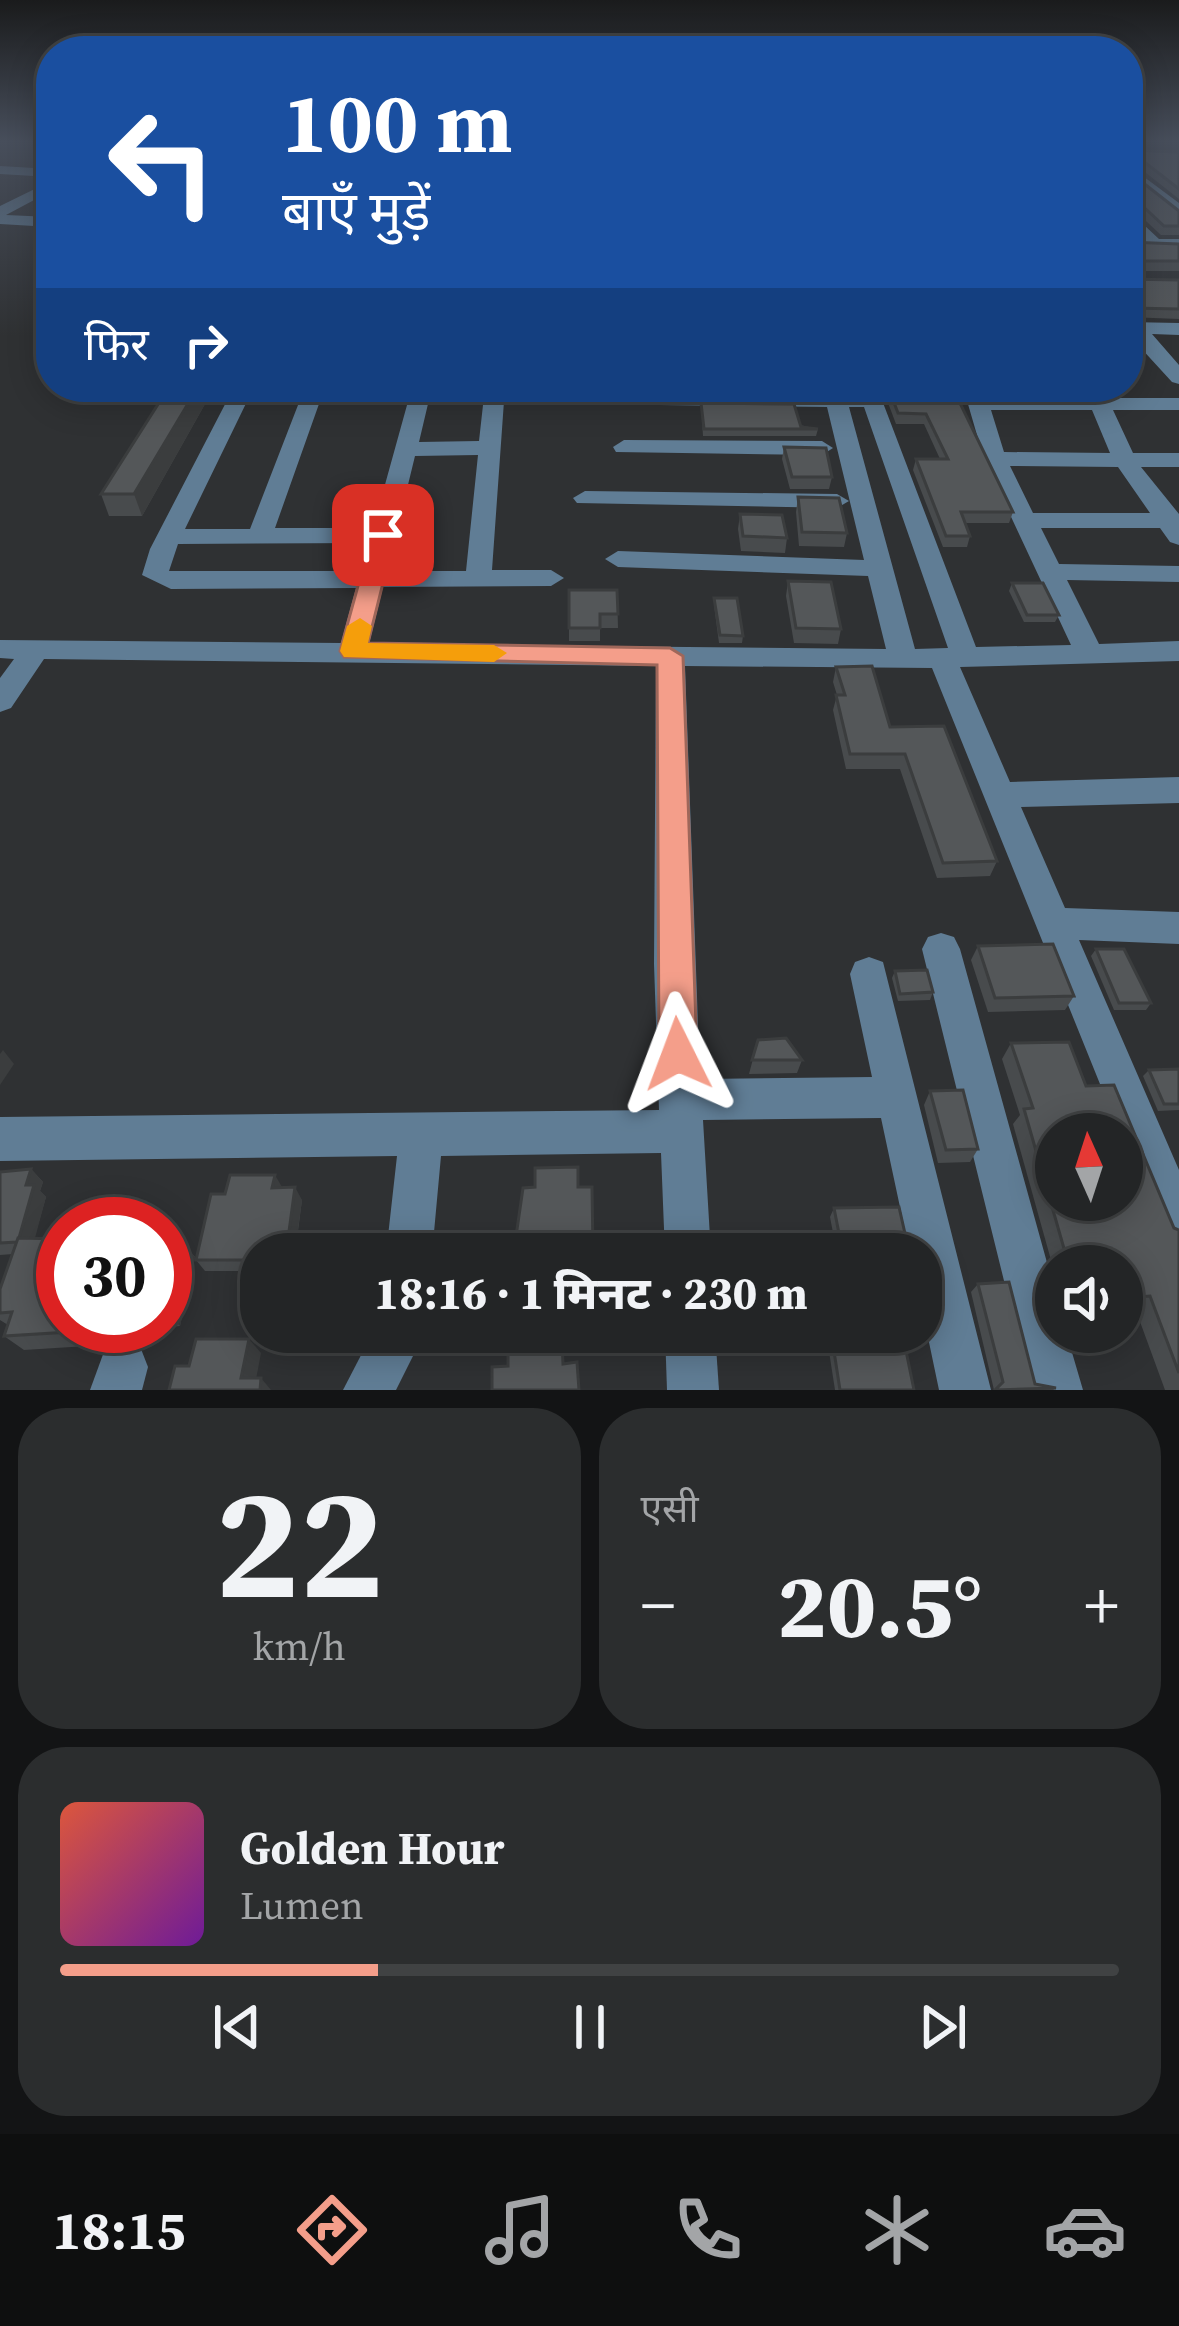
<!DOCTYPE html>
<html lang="hi">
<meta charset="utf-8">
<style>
:root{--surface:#232526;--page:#2b2d2e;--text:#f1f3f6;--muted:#a3a5a7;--line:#404243;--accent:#f49e8a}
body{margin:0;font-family:"Source Serif 4","Noto Sans Devanagari",serif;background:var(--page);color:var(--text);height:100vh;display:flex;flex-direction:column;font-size:45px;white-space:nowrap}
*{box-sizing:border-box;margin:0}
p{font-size:39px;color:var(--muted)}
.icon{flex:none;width:66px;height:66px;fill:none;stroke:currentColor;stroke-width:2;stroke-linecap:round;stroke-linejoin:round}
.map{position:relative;height:1390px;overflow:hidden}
.side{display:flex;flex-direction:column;gap:18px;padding:18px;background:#131415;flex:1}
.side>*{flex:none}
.hud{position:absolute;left:36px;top:36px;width:1107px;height:366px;border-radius:48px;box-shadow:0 6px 30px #0003,0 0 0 3px var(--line);background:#1a4fa0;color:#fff;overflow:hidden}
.needle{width:78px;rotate:357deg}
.tools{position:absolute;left:1035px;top:1113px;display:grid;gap:24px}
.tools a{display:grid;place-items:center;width:108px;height:108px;border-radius:50%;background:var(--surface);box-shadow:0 6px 30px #0003,0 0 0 3px var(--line);font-size:60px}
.speed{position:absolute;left:36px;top:1197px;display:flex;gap:24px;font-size:60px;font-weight:700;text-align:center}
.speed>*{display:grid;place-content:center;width:156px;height:156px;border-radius:50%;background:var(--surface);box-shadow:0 6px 30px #0003,0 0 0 3px var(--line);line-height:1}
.speed .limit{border:18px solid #d22;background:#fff;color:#111}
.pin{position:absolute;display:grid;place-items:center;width:102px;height:102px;color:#fff;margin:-51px;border-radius:24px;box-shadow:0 6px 18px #0006}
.me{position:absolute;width:132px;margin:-66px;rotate:357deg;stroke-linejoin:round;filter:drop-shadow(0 0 9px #0008)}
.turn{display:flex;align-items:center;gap:42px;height:252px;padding:0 48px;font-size:54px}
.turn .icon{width:156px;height:156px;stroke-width:2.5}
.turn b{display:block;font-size:84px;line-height:102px}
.then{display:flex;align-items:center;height:114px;padding:0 48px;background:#0003;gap:24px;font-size:45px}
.big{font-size:90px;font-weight:800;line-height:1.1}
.side .tile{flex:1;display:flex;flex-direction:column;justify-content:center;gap:18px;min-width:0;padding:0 42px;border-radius:48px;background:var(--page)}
.side .dial{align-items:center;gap:0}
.dial b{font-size:156px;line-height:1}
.song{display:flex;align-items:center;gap:36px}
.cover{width:144px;height:144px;border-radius:18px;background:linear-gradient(135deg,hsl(10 70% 55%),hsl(280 70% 35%))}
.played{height:12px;border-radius:6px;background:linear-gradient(90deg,var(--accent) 30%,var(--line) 30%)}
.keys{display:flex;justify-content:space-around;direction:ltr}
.heat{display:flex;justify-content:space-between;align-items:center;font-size:66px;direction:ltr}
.side .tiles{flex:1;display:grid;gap:18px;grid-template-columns:1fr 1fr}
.tile:last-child{grid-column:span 2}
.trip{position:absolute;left:240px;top:1233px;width:702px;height:120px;border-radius:48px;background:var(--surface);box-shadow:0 6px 30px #0003,0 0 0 3px var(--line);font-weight:800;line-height:120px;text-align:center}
.menu{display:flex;height:192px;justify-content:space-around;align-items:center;background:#0e0f0f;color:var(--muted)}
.menu .icon{width:84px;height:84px}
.menu .current{color:var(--accent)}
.menu b{font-size:54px;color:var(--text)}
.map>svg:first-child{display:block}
</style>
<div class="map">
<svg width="1179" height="1390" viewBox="0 0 1179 1390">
<rect width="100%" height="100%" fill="#2f3133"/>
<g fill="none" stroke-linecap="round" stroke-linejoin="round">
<g fill="#607d95" fill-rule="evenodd">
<polygon points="1128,165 1179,203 1179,216 1128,176"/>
<polygon points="0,166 51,169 51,177 0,174"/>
<polygon points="51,181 51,191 6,215 51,217 51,227 0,224 0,206"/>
<polygon points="1128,210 1159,239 1179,239 1179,249 1128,248 1128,238 1141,238 1128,224"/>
<polygon points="1128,322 1179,323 1179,335 1152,334 1179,365 1179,384 1172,382 1128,334"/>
<path d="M234,387h20l-69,142h65l55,-142h20l-50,141h98l39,-141h20l-13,55 60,-1 6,-54h20l-13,183h59l13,8 -13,8 -168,1 -14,57 517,5 -18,-73 -250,-9 -13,-8 13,-8 246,9 -37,-153 -250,-3 -10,-6 10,-6 247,2 -1,-7h20l2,7 14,1 -2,-8h20l99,260 95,-2 -87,-186 -21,-72h20l4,11h99l-2,-6 5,-5 12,1 6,10h72v12h-66l20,43h46v14h-38l38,47v31l-9,-3 -10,-14h-119l18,36 120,2v16l-112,-2 32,64 80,-3v20l-219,6 50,115 169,-5v26l-158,4 44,101 114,4v32l-100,-4 100,230v77l-16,-7 -231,-572 -247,-2 15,413 172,-2 -22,-103 5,-12 14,-5 14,5 108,428h-52l-18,-86v-50h-11l-29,-136 -178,2 8,134h-46l-4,-101 -220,3 -9,98h-46l11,-98 -397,5v-44l659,-7 -5,-146 2,-298 -612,-7 -33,49 -11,4v-34l14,-19 -14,-1v-18l341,3 15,-55 -185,1 -29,-14 8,-26zM849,407h15l84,241 -33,1zM991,410h101l18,43 -106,-1zM478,455l-12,116h-79l28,-115zM1010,466l108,1 32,46h-117zM369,543l-8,28h-192l9,-27z"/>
<polygon points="624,440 822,441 833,448 822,455 616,452 613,447"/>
<polygon points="585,491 837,494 849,501 837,508 577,503 573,498"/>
<polygon points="941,933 954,937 960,949 1056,1295 1056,1332 1066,1332 1083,1390 1031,1390 922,949 928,937"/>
<polygon points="373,1332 425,1332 396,1390 343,1390"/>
<polygon points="665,1332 715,1332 719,1390 667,1390"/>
<polygon points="123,1342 141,1349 148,1367 142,1390 90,1390 105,1349"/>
</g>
</g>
<g fill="#484b4d">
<polygon points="1128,150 1179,152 1179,199 1131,161 1128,162"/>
<polygon points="1128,171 1179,211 1179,235 1161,235 1131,207 1128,207"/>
<polygon points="1128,242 1179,244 1179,271 1128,271"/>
<polygon points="1128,279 1179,280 1179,319 1128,317"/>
<polygon points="169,387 201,387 205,404 142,516 109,516 101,494"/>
<rect x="715" y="387" width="77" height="2"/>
<polygon points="882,387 959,387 964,397 962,406 1013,512 1009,523 965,523 970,536 967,547 943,547 913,470 916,459 940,459 924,424 896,424"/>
<polygon points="701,403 818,429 816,436 703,436"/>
<polygon points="784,447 832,477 829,489 790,489 782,459"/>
<polygon points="798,497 847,533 844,547 799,546 796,512"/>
<polygon points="740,514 787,538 785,553 741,551 738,529"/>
<polygon points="788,581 841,629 838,644 794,643 786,596"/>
<polygon points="1012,583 1059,615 1055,622 1024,622 1009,591"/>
<polygon points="569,590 617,590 618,628 600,628 600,641 569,641"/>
<polygon points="714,598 743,636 742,643 719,643 714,605"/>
<polygon points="836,667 890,727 997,861 990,876 937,878 900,769 846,769 833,710 837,695 833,682"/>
<polygon points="978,946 1074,996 1065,1010 988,1012 971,960"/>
<polygon points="1096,949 1151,1003 1146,1010 1114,1010 1091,956"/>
<polygon points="895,971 933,992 930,1000 898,1001 892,978"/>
<polygon points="758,1040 802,1060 797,1073 749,1074"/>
<polygon points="1011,1043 1086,1086 1174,1228 1179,1230 1179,1390 1165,1390 1135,1308 1122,1309 1122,1266 1056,1266 1056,1278 1013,1124 1020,1115 1002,1059"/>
<polygon points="1179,1069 1179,1110 1158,1111 1143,1076 1149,1070"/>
<polygon points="930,1091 978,1149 970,1162 938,1163 924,1105"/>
<polygon points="31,1169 43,1182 40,1191 46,1197 34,1239 63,1326 165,1326 165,1240 181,1240 195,1257 180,1326 155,1328 152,1341 121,1338 103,1345 24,1350 4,1336 8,1325 0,1320 0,1289 13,1254 0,1255 0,1172"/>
<polygon points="578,1187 592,1187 593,1254 514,1254 514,1250"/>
<polygon points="281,1188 302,1200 297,1239 349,1248 261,1254 261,1271 205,1271 196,1260 225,1194"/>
<polygon points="834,1208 906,1238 901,1246 877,1247 878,1254 837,1254 830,1217"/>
<polygon points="978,1284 1035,1384 1056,1388 1053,1390 994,1390 971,1292"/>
<polygon points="340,1332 339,1341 273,1343 266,1334"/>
<polygon points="444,1332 503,1332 503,1336 445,1336"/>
<polygon points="826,1332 895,1332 914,1390 835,1390"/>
</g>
<g fill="#3b3d3e">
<polygon points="198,387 201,387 205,404 142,516 134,494"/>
<polygon points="3,1050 14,1064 0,1085 0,1054"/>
<polygon points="31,1169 43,1182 40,1191 46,1197 31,1253 18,1242 26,1185"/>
<polygon points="275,1175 282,1187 272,1188"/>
<polygon points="295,1187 302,1200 295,1251 288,1239"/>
<polygon points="343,1236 349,1248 348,1254 341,1254"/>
<polygon points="181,1240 195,1257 180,1326 165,1311"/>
<polygon points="97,1326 108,1326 121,1338 103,1345 86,1331"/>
<polygon points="137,1326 153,1326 155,1328 152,1341"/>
<polygon points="249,1339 261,1353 254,1390 241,1378"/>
<polygon points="261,1378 271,1390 260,1390"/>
</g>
<g fill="#545759" stroke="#3b3d3e" stroke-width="3" fill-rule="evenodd">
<polygon points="1128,150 1179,152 1179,189 1133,153 1128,154"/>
<polygon points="1128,171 1179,211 1179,226 1164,226 1134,198 1128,198"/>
<polygon points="1128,242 1179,244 1179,261 1131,261 1128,265"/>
<polygon points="1128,277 1128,279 1179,280 1179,309 1132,308 1128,313"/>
<polygon points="169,387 198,387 134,494 101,494"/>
<polygon points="888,387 959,387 964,397 957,397 1013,512 961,512 970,536 946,536 916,459 948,459 926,414 898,413"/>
<polygon points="701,403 794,404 801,427 818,429 704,429"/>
<polygon points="784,447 826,448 832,477 792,477"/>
<polygon points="798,497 839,498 847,533 802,532"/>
<polygon points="740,514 782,515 787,538 743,536"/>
<polygon points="788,581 831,582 841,629 796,628"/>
<polygon points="1012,583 1043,583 1059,615 1027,615"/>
<polygon points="569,590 617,590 618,614 600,614 600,628 569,628"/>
<polygon points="714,598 737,598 743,636 720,635"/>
<polygon points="872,666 890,727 944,726 997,861 943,863 905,754 850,754 836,695 845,695 836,667"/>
<polygon points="1053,944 1074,996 995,998 978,946"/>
<polygon points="1096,949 1124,949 1151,1003 1119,1003"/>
<polygon points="927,970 933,992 900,994 895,971"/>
<polygon points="786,1038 802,1060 752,1060 758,1040"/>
<path d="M1069,1042l17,44 28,-1 60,143 5,2v143l-29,-77 -28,2v-32h-53l-45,-157 9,-1 -22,-65zM1056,1134h66v66h-66z"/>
<polygon points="1179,1069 1179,1104 1164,1104 1149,1070"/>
<polygon points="963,1090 978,1149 946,1150 930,1091"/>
<polygon points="578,1167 578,1187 592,1187 593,1250 514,1250 523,1188 535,1187 535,1168"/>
<polygon points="31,1169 26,1185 34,1185 19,1238 17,1242 0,1243 0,1172"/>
<polygon points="230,1175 275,1175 272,1188 295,1187 288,1239 343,1236 341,1254 261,1254 261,1260 196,1260 211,1194 225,1194"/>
<polygon points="899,1207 906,1238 875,1239 878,1254 843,1254 834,1208"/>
<polygon points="18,1238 63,1239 63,1326 97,1326 86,1331 4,1336 12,1312 0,1313 0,1289"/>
<polygon points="504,1239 504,1254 451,1254 452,1240"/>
<polygon points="165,1240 181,1240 165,1311"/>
<polygon points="1009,1282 1035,1384 1056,1388 995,1390 1003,1382 978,1284"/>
<polygon points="831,1332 895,1332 896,1336 903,1336 914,1390 840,1390"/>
<polygon points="196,1339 249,1339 241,1378 261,1378 260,1390 169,1390 175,1366 189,1366"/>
<polygon points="562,1341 563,1364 577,1362 579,1390 492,1390 492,1367 508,1366 508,1344"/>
</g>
<linearGradient id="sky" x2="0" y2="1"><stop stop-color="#1a1b1c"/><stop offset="0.42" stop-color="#474e5b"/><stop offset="1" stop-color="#474e5b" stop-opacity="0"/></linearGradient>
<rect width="1179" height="336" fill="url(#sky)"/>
<polygon fill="#f49e8a" stroke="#9f675a" stroke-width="3" points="383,528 395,535 368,643 670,648 683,656 697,1054 691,1067 678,1072 665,1067 659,1054 657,665 344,657 340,651 372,535"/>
<polygon fill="#f59e0b" points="360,618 372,626 368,643 494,645 507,653 494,662 344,657 340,651 347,626"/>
</svg>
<div class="tools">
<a><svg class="needle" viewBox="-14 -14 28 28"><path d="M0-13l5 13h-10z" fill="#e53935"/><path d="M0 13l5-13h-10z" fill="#a3a5a7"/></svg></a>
<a><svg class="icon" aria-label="sound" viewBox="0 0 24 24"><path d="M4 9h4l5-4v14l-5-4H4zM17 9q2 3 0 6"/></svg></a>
</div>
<div class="speed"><div class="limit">30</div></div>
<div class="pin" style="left:383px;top:535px;background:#d93025"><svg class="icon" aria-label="arrive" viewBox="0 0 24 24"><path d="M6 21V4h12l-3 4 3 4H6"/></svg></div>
<svg class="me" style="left:678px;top:1054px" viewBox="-20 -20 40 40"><path d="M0-17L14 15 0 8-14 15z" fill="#f49e8a" stroke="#fff" stroke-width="4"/></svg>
<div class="trip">18:16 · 1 मिनट · 230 m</div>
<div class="hud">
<div class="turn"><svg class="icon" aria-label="left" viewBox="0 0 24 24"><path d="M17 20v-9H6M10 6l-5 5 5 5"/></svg><div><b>100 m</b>बाएँ मुड़ें</div></div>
<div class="then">फिर<svg class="icon" aria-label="right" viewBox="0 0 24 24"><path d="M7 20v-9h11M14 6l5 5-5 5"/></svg></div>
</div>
</div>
<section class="side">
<div class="tiles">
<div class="tile dial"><b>22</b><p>km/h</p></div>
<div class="tile"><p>एसी</p>
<div class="heat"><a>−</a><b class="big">20.5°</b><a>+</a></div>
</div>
<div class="tile">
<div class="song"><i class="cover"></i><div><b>Golden Hour</b><p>Lumen</p></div></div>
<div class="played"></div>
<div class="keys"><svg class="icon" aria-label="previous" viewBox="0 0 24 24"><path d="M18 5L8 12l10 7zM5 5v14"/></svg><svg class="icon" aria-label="pause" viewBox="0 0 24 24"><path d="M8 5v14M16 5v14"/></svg><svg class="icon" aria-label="next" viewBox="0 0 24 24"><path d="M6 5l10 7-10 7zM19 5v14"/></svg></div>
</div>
</div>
</section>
<nav class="menu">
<b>18:15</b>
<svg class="icon current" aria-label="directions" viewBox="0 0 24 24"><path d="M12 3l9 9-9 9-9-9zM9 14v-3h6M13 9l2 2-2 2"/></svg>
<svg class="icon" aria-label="music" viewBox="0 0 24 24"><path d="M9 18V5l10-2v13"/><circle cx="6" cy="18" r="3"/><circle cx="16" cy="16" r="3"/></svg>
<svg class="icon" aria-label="phone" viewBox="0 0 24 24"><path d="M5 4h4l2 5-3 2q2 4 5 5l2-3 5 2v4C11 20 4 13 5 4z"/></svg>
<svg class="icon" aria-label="climate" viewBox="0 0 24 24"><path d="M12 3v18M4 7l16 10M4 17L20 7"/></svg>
<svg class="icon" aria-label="car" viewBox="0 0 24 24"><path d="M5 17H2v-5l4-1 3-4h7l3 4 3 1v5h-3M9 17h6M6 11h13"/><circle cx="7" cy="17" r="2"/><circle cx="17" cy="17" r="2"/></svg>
</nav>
